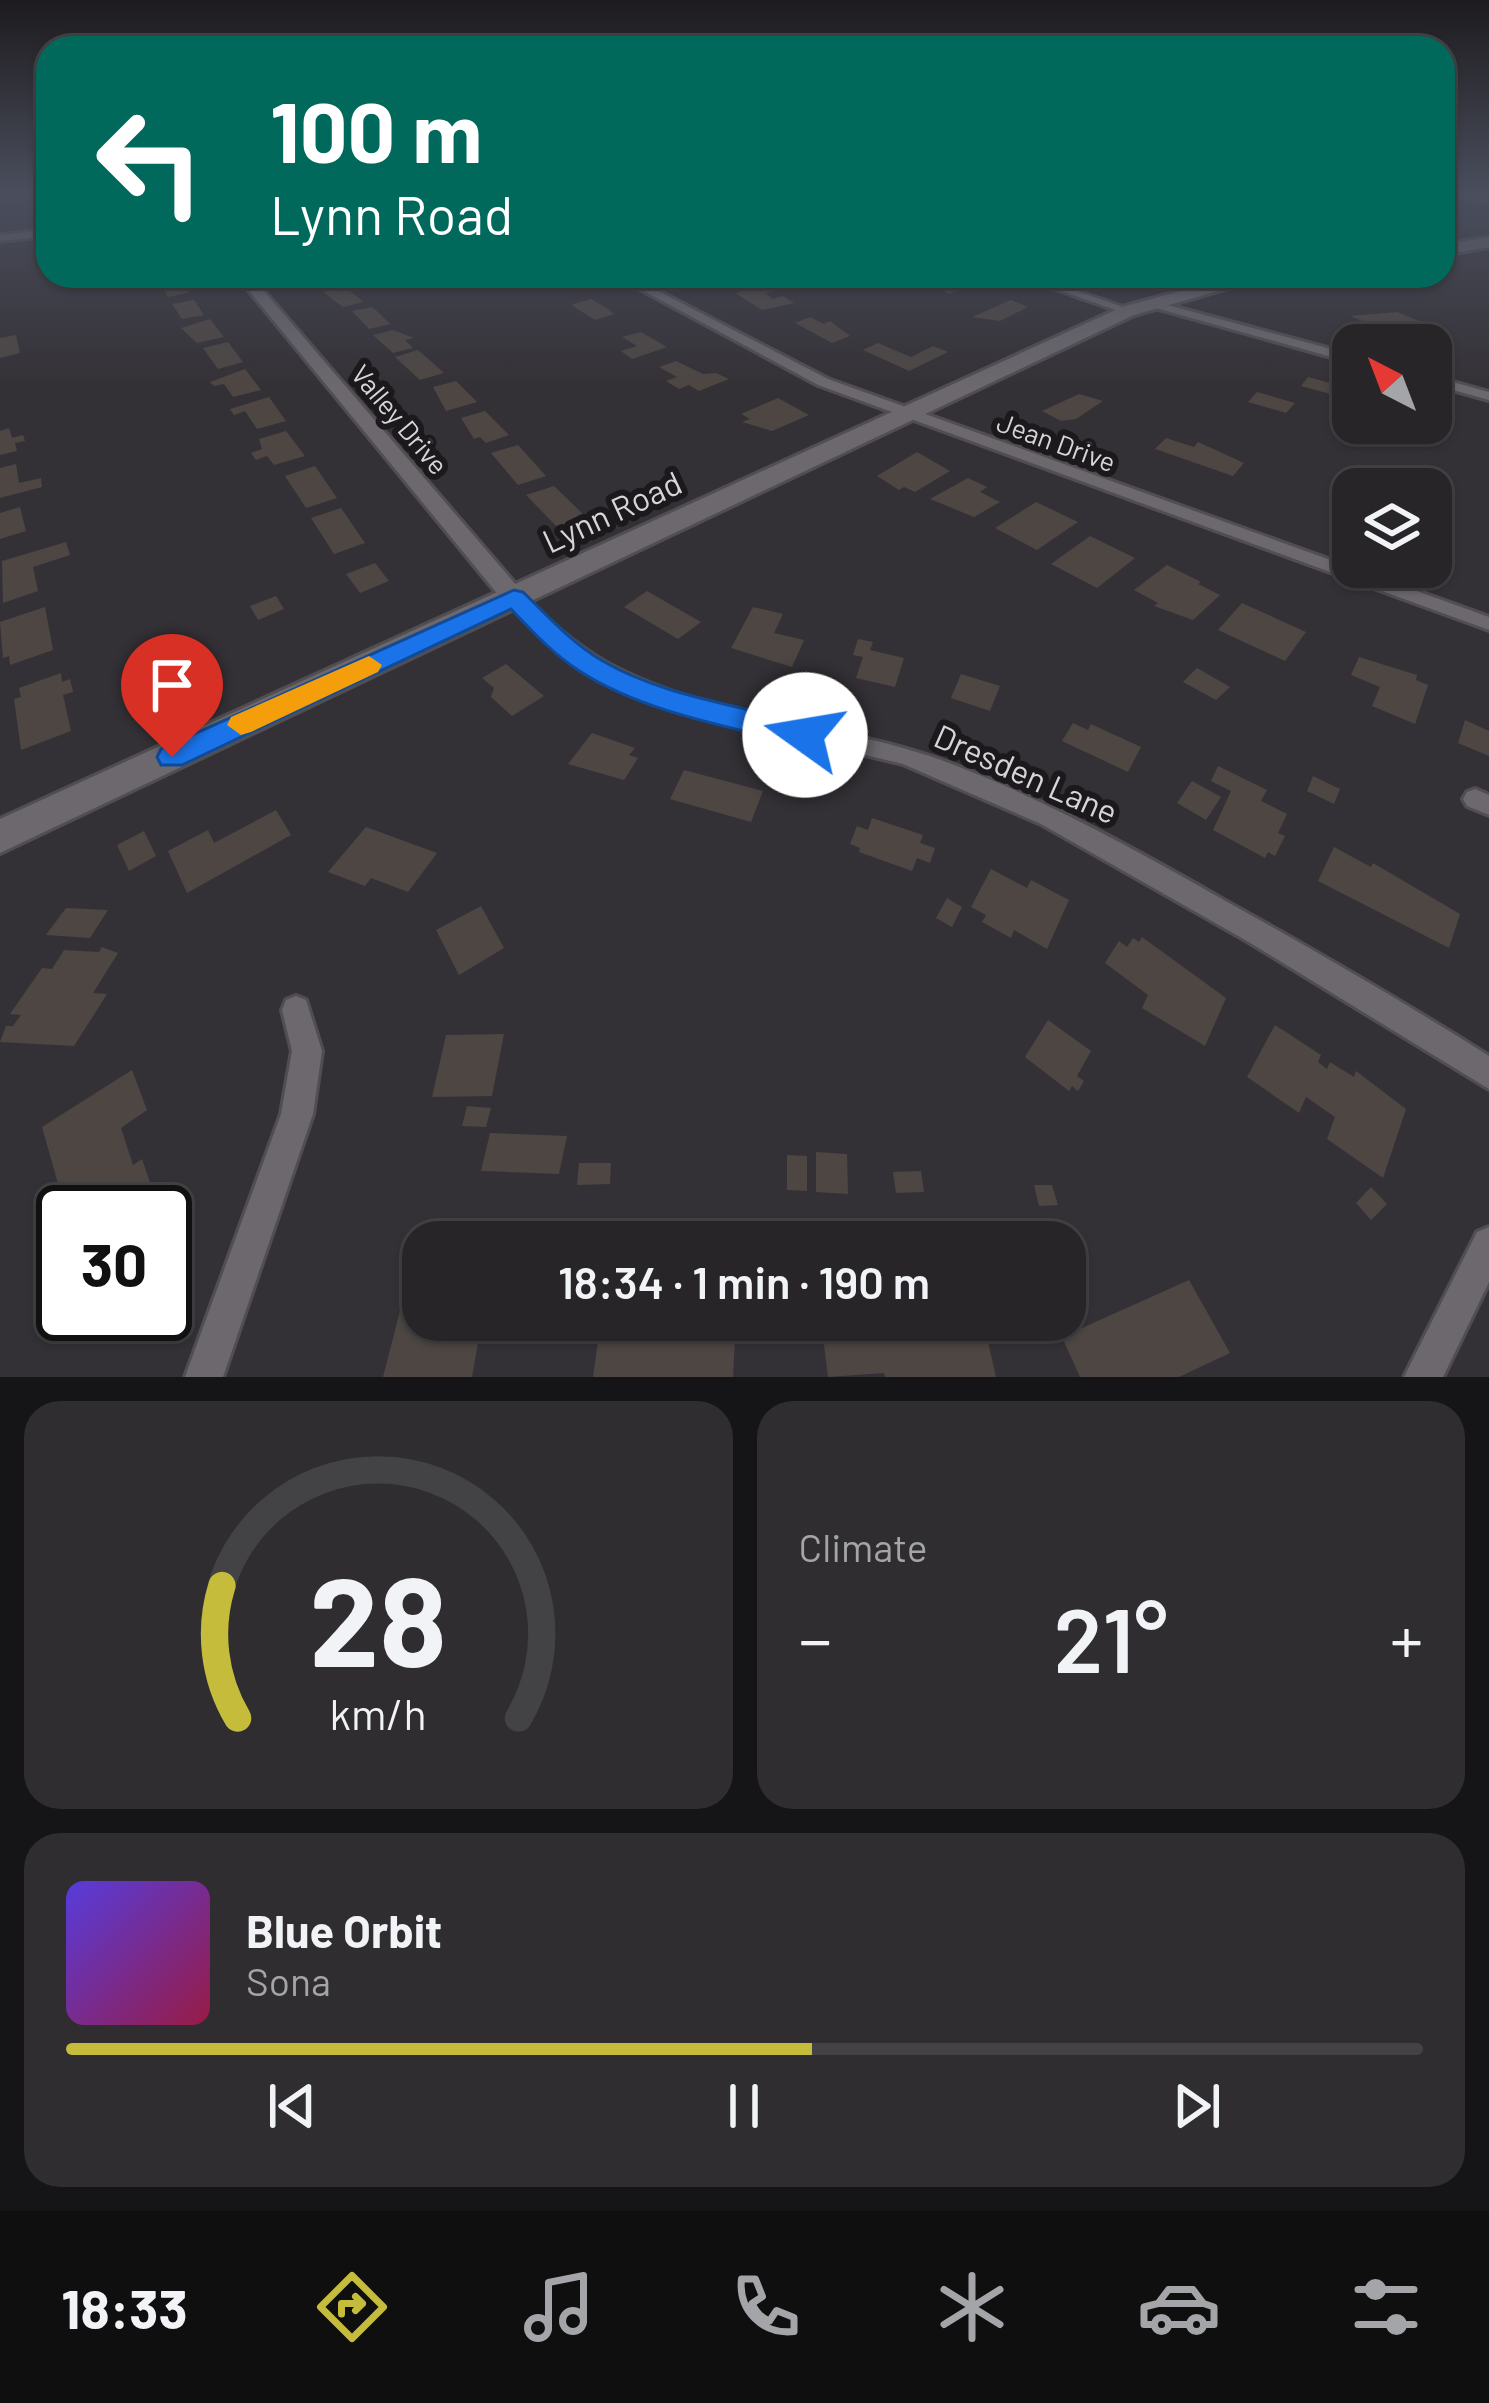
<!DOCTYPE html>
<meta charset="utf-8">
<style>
:root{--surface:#272528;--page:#2f2d30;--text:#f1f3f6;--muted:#a4a5a8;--line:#434245;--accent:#c6bc3c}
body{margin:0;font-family:Barlow,sans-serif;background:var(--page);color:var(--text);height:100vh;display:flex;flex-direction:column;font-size:45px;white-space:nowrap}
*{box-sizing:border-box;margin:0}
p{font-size:39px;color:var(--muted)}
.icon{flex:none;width:66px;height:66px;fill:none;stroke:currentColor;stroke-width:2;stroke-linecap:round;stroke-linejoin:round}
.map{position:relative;height:1377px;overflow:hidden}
.drawer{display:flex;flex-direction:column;gap:24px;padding:24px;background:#151416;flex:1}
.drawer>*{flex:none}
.top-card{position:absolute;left:36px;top:36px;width:1419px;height:252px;border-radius:36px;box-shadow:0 3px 9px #0004,0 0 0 3px var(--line);background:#00695c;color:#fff;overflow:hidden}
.needle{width:78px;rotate:318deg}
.buttons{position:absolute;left:1332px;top:324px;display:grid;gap:24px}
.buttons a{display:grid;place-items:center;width:120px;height:120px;border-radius:24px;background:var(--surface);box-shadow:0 3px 9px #0004,0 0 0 3px var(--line);font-size:60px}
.speed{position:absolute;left:36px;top:1185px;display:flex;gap:24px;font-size:60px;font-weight:700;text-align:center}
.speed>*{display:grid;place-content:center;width:156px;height:156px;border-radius:50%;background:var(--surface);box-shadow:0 3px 9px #0004,0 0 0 3px var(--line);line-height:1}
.speed .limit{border:6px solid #111;border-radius:18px;background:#fff;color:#111}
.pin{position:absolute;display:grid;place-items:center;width:102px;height:102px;color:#fff;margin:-123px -51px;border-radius:50% 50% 50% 0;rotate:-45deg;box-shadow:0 0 12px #0007}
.pin .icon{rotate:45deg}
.me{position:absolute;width:132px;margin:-66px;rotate:283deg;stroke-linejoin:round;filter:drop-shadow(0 0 9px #0008)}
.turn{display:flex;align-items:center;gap:42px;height:252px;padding:0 36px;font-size:54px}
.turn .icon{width:156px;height:156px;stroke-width:2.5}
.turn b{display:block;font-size:84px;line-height:102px}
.big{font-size:90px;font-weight:600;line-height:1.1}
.drawer .card{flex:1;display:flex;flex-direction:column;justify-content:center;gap:18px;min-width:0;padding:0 42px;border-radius:36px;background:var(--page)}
.drawer .dial{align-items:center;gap:0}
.dial svg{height:312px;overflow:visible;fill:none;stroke:var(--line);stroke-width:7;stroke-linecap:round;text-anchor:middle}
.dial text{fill:var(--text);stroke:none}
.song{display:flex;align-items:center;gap:36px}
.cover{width:144px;height:144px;border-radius:18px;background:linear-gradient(135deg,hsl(250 70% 55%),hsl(340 70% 35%))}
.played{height:12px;border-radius:6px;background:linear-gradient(90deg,var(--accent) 55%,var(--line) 55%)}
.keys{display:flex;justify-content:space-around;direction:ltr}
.heat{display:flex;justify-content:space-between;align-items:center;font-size:66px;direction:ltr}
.drawer .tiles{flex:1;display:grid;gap:24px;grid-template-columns:1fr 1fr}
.card:last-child{grid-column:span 2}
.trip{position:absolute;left:402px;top:1221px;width:684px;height:120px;border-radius:36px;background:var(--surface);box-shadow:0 3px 9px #0004,0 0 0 3px var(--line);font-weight:600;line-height:120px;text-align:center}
.tab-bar{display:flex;height:192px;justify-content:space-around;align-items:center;background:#100f10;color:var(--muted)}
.tab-bar .icon{width:84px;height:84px}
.tab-bar .selected{color:var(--accent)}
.tab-bar b{font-size:54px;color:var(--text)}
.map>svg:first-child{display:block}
</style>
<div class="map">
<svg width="1489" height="1377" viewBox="0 0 1489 1377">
<rect width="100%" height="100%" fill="#343136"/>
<g fill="#4d4643">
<polygon points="915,276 950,278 969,286 949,294"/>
<polygon points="180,277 190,284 185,284 188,293 168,297 160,283"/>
<polygon points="764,286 773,291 766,293 772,299 783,296 794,303 762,310 735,293"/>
<polygon points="345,287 359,298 363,302 343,307 323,292"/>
<polygon points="591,299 608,309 614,314 595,320 571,305"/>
<polygon points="194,300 204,315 182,319 172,304"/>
<polygon points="1011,300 1028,307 1000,321 972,317"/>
<polygon points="372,307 379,313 390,324 369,329 352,311"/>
<polygon points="1397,312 1419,321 1380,329 1351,316"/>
<polygon points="810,317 824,324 830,321 850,336 832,343 795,323"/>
<polygon points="210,319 224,337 197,343 181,328"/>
<polygon points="393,330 414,338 405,340 413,348 393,353 373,335"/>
<polygon points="641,332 655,340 667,347 632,359 621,351 637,346 622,337"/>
<polygon points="16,335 20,353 0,358 0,338"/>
<polygon points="228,342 243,362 218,369 203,348"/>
<polygon points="878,343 911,357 933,346 948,352 909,371 863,350"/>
<polygon points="418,350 433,363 444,373 420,380 395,357"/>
<polygon points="676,361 703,374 716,373 729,379 699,391 689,385 679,389 666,381 677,377 659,367"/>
<polygon points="245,369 261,390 233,397 224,384 214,386 210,382"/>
<polygon points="1308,377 1353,389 1353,400 1301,386"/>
<polygon points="456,381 477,402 446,411 433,387"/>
<polygon points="1257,392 1295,403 1286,413 1248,402"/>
<polygon points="1079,394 1103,401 1076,419 1061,421 1042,411"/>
<polygon points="269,397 286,421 257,429 245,411 234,415 230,409"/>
<polygon points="778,398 809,415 772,431 742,422 750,419 741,414"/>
<polygon points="485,411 509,435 486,443 480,437 474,439 461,418"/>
<polygon points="9,428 12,438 23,435 25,441 15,443 17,451 0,455 0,431"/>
<polygon points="286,431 305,456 274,465 267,456 256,460 251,453 262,449 259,439"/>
<polygon points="1166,438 1194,447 1198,442 1244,463 1233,476 1155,449"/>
<polygon points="518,445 546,476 518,485 491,453"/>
<polygon points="917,452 950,471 915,492 904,487 899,490 877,476"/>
<polygon points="16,464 19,483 41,478 42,487 0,498 0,468"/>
<polygon points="315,466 337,498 306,508 285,476"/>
<polygon points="968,478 987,487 980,492 1000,502 974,517 930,499"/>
<polygon points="554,486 584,515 589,519 560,530 526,495"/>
<polygon points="1036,502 1078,522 1037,550 995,528"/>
<polygon points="20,507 26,531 0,539 0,513"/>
<polygon points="341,508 365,543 334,554 311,518"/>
<polygon points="1090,536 1135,558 1097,588 1051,564"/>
<polygon points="66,542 70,555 33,567 38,591 3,603 2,561"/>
<polygon points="375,563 389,581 360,593 346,574"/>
<polygon points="1167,565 1201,582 1198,584 1220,595 1193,620 1154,606 1158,603 1134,590"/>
<polygon points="647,591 701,622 678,639 624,607"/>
<polygon points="276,596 284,609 258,620 250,606"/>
<polygon points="1242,603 1306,632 1285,661 1218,630"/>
<polygon points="45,607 53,650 10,665 9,656 3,658 0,622"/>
<polygon points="753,607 783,614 774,633 804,640 792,667 731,648"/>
<polygon points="858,639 873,642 870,650 904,658 895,687 856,678 863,657 853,655"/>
<polygon points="1359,657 1417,675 1416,680 1428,685 1415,724 1372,706 1380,687 1351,675"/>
<polygon points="506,664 544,696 512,716 491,697 494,688 482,678"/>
<polygon points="1197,668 1230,687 1216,700 1183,682"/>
<polygon points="61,673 62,682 70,679 73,692 63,695 71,731 21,750 14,699 21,697 19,688"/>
<polygon points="961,674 1000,686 990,711 951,698"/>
<polygon points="1465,720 1489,731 1489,756 1458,743"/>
<polygon points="1073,723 1088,730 1091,724 1141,747 1128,772 1062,741"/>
<polygon points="592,733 635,748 629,755 638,758 624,780 568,764"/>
<polygon points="1218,766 1267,790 1261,801 1287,814 1278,833 1285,836 1275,856 1268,852 1265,858 1213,830 1231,791 1211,781"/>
<polygon points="684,770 763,791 751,822 670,799"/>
<polygon points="1313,776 1340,789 1334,804 1307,791"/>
<polygon points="1192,781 1221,797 1206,820 1177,803"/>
<polygon points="276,810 291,835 187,893 168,851 208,830 214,843"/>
<polygon points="872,818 923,835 920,843 935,848 930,863 917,858 912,871 859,852 860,848 850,844 857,826 868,830"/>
<polygon points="366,827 437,853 408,892 371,878 365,886 328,872"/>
<polygon points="144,831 156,856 129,871 117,845"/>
<polygon points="1334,847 1371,867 1373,863 1460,914 1449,948 1318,881"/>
<polygon points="991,869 1027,888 1031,880 1069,900 1047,949 1014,930 1011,938 982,922 986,915 971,907"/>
<polygon points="947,898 962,907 952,927 936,918"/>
<polygon points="481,906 504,948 459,975 436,930"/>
<polygon points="66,908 108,910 90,938 46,935"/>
<polygon points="1142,937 1226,998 1205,1046 1142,1008 1148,995 1105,963 1119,941 1127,947 1133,938 1139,942"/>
<polygon points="102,947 118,953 93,993 107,994 74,1046 0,1042 6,1026 13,1026 21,1015 10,1014 42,968 52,969 64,950 99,952"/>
<polygon points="1048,1020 1091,1051 1077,1076 1084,1081 1078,1091 1072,1086 1069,1091 1025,1057"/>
<polygon points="1275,1025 1321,1055 1318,1062 1327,1069 1330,1062 1354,1077 1356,1071 1406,1109 1383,1178 1327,1139 1335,1117 1306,1097 1299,1113 1247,1077"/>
<polygon points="504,1034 492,1096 432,1097 446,1035"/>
<polygon points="132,1070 147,1110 121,1128 133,1165 142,1159 159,1209 66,1212 42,1127"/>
<polygon points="467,1106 491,1108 486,1127 462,1126"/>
<polygon points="490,1133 567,1136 559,1174 481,1171"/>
<polygon points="816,1152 847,1154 848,1194 816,1192"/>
<polygon points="787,1155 807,1156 807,1191 787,1190"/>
<polygon points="579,1163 611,1163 610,1184 577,1185"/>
<polygon points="921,1171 924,1192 896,1193 893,1172"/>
<polygon points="1034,1185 1052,1185 1058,1205 1039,1206"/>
<polygon points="1371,1187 1387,1204 1371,1220 1356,1203"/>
<polygon points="1189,1280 1230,1353 1179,1377 1080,1377 1062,1337"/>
<polygon points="401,1307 423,1307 423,1320 482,1320 472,1377 383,1377"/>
<polygon points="601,1320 736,1320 733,1377 593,1377"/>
<polygon points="821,1320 983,1320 996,1377 885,1377 884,1373 828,1377"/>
</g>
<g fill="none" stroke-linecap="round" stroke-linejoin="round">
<defs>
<g id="minor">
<polygon points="1450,193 1489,198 1489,204 1451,195"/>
<polygon points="48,230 48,236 0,241 0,235"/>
<polygon points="616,276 629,276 828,379 1489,617 1489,630 818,385"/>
<polygon points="1019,276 1035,276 1134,311 1124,313"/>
<polygon points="1149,300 1353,355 1353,363 1145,305 1143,303"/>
<polygon points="1431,376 1489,392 1489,400 1431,384"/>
<path d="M514,592l7,2c26,25 52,50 84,68 110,61 242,59 357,106 91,36 176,83 260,131 90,50 180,102 267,157v33l-242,-148 -206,-117 -138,-60 -212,-51 -55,-19 -46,-22 -43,-30 -40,-40 -2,-4z"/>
<polygon points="1475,789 1489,795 1489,815 1467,806 1463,799 1467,792"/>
<polygon points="296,996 306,1000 322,1051 313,1114 223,1377 185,1377 281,1114 292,1051 282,1010 286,1000"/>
<polygon points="1489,1227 1489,1282 1443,1377 1404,1377 1477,1232"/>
</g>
<polygon id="tertiary" points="237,276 251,276 523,593 526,598 523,603 505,603"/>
<g id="secondary">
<polygon points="1489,237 1489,247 1443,255 1443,245"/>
<polygon points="1235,276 1270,276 1134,315 0,853 0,819 1122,307"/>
</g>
</defs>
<use href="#minor" stroke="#514e52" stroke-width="6"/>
<use href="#tertiary" stroke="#514e52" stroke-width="6"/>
<use href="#secondary" stroke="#514e52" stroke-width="6"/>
<use href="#minor" fill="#6c686e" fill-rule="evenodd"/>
<use href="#tertiary" fill="#6c686e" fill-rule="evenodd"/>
<use href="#secondary" fill="#6c686e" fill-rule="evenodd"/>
</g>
<linearGradient id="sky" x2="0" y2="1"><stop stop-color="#1d1b1e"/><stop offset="0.5" stop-color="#4a4e5d"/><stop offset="1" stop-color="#4a4e5d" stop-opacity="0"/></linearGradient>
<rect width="1489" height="386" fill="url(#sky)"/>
<path fill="#1a73e8" stroke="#114b97" stroke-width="3" d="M514,590l9,2c25,24 48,50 78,68 64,38 143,45 214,67l4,8 -4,7 -10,4c-73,-19 -160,-33 -224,-74 -27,-17 -48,-40 -70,-63l-329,156h-21l-4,-8 4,-8z"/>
<polygon fill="#f59e0b" points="369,656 382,665 378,672 251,732 241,735 227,725 231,717"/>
<g text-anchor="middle" stroke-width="12" stroke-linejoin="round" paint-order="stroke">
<g font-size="27" fill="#d8d5d9" stroke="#1b191c">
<text transform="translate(399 420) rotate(50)" y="9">Valley Drive</text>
<text transform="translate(1056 443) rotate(20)" y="9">Jean Drive</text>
</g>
<g font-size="33" fill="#d8d5d9" stroke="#1b191c">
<text transform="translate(612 512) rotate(-25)" y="12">Lynn Road</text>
<text transform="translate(1026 774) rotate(24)" y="12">Dresden Lane</text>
</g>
</g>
</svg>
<div class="buttons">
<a><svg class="needle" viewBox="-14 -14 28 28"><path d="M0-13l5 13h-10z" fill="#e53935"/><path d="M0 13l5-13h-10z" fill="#a4a5a8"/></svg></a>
<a><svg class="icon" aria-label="layers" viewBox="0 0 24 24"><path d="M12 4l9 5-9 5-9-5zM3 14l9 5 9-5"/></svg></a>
</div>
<div class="speed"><div class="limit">30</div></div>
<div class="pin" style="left:172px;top:757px;background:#d93025"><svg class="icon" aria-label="arrive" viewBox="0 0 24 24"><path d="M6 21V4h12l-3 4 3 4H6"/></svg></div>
<svg class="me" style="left:805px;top:735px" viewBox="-20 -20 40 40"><circle r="19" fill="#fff"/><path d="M0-13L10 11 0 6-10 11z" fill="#1a73e8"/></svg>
<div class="trip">18:34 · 1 min · 190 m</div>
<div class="top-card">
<div class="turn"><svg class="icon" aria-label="left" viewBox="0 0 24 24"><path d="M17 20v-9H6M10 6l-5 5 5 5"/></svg><div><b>100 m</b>Lynn Road</div></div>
</div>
</div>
<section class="drawer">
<div class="tiles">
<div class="card dial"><svg viewBox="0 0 100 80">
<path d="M14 69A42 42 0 1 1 86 69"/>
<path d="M14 69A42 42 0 0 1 10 35" stroke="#c6bc3c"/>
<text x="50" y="56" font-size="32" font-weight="700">28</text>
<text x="50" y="72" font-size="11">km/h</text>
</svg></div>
<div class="card"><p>Climate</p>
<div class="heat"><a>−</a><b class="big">21°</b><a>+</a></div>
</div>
<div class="card">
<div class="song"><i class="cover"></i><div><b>Blue Orbit</b><p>Sona</p></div></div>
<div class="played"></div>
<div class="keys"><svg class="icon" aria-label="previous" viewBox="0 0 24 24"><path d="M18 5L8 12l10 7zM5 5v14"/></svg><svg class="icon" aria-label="pause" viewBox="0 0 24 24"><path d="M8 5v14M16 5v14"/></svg><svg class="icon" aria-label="next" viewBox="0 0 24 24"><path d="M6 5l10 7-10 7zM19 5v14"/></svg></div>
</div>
</div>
</section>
<nav class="tab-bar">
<b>18:33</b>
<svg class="icon selected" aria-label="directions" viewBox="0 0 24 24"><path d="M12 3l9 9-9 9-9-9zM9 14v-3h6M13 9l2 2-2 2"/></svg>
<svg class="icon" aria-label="music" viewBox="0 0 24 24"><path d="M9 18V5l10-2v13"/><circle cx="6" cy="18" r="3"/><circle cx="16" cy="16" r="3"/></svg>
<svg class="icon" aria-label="phone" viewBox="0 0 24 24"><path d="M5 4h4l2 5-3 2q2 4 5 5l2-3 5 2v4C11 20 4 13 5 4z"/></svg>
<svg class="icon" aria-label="climate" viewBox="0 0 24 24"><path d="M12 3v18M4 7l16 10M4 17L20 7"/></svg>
<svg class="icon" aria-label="car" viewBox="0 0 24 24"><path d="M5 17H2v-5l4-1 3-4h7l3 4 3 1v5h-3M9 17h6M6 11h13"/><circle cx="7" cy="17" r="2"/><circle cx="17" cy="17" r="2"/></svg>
<svg class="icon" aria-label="filters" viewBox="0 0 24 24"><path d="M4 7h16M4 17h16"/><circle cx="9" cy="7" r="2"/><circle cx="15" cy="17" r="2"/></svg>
</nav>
